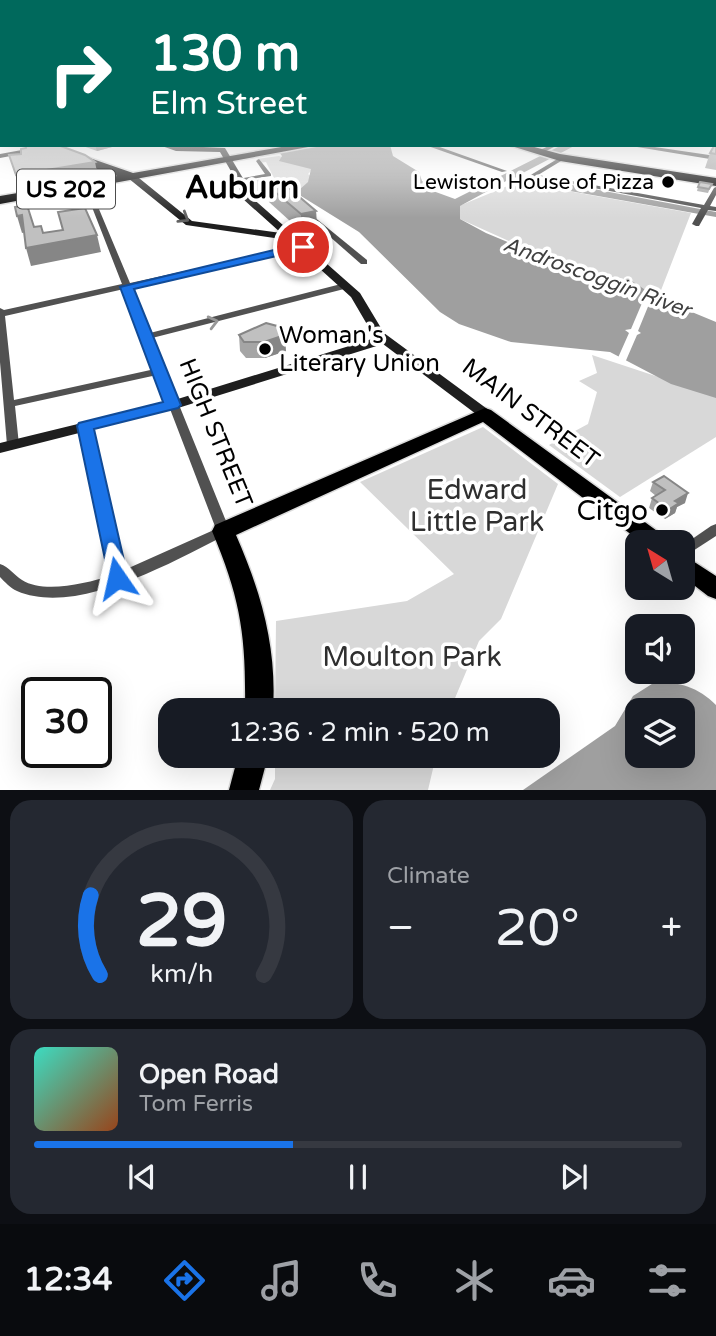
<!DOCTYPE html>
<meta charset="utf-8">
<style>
:root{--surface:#171b24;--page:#242831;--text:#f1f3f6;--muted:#9ea1a6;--line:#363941;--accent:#1a73e8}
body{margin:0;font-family:"Varela Round",sans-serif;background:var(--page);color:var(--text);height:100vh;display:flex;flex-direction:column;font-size:26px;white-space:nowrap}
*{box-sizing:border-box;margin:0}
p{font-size:23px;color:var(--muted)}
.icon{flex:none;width:38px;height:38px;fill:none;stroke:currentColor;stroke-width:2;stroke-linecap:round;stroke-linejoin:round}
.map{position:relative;height:790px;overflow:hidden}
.details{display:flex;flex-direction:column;gap:10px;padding:10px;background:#0d0f14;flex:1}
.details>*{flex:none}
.hud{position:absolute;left:0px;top:0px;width:718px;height:147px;box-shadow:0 7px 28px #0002;background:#00695c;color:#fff;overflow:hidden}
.needle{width:46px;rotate:323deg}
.fabs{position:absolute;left:625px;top:530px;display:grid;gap:14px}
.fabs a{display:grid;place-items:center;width:70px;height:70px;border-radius:14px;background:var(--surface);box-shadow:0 7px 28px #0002;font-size:35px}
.speed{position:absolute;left:21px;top:677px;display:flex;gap:14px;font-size:35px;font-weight:700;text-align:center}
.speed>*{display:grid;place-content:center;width:91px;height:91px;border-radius:50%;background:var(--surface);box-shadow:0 7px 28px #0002;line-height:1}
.speed .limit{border:4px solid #111;border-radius:10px;background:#fff;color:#111}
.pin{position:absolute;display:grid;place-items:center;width:60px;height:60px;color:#fff;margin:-30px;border:4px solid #fff;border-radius:50%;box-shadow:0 2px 7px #0007}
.me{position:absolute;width:77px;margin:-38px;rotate:349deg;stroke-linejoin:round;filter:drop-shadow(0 0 5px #0008)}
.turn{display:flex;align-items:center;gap:24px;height:147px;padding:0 35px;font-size:32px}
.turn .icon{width:91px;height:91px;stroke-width:2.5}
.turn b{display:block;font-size:49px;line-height:60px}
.big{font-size:52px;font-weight:600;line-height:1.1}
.details .tile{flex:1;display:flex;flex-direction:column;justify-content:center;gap:10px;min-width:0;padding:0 24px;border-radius:21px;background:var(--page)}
.details .dial{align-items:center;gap:0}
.dial svg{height:182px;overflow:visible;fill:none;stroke:var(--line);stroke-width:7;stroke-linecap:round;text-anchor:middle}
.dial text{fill:var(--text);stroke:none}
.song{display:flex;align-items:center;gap:21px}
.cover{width:84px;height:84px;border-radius:10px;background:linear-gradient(135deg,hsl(170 70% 55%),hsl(20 70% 35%))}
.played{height:7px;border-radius:4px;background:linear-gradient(90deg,var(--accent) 40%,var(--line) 40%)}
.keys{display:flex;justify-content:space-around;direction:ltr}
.heat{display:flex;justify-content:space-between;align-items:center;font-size:38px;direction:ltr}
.details .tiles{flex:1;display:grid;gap:10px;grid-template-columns:1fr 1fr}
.tile:last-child{grid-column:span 2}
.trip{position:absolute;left:158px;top:698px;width:402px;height:70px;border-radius:21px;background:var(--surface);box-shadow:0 7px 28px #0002;font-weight:600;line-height:70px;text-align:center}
.dock{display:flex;height:112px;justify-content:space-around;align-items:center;background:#090b0e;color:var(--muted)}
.dock .icon{width:49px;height:49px}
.dock .selected{color:var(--accent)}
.dock b{font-size:32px;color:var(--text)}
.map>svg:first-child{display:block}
</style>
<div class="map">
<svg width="716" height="790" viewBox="0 0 716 790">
<rect width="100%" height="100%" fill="#fff"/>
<g fill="#d8d8d8">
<polygon points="279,156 313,169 308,174 312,177 306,188 254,193 247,181 274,178 266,162 259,163 257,159"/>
<polygon points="517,182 691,213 658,298 632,281 553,261 460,219 459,206"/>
<polygon points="592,355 716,396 716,437 620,497 549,445 588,424 597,392 579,381 597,373"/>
<polygon points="483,427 558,484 501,619 479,641 450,710 275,710 276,621 407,601 454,574 360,482"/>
<polygon points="275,756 436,756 428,790 270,790 275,779"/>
</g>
<g fill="#9f9f9f" fill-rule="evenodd">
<polygon points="274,145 390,145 393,156 419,172 422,181 427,182 433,191 455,199 562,145 576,145 519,175 716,212 716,217 508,180 460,206 460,219 486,233 553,261 632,281 658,298 716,322 716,398 671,384 610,352 511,342 459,324 440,312 359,232 301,196 299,190 308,182 311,169 279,161 282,156"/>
<path d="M655,682c25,0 43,5 61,23v85h-193l92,-64 18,-30zM682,710v46h-45v-46z"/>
</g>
<polygon fill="#fff" points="648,289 654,292 638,331 641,333 637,335 624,365 617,360 629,333 625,330 631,329"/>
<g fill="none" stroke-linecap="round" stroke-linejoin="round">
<defs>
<g id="primary">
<path d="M485,408l6,2 173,126 3,6h-26l-158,-120 -247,113c25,57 41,112 37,175h-28c1,-74 -4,-110 -33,-179l3,-6z"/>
<polygon points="682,554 716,576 716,599 708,596 682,576"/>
<polygon points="238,756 268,756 259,790 229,790"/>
</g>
<g id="highway">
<rect x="0" y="136" width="2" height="7"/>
<polygon points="30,145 58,147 133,173 293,145 319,145 0,204 0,196 117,176"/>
<polygon points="508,145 527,145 560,154 716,178 716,186 560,161"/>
</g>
</defs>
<use href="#primary" stroke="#dbdbdb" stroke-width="3"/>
<use href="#highway" stroke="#dbdbdb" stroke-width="3"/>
<g fill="#515151" fill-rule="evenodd">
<polygon points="425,145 434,145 507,171 502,172"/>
<polygon points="550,145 558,145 542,153 537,152"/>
<polygon points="625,145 641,145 716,156 716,160"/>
<polygon points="564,155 567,157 566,158 538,175 704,205 714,188 716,187 716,195 710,206 716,207 716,211 708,210 699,226 696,226 692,224 701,208 529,176"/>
<polygon points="259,159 271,174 271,176 238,181 238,179 265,174 256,161"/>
<path d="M78,185h4l14,17 34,81 173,-38 4,2 -4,2 -171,38 18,46 195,-50 4,3 -1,2 -196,50 78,193 -2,3c-54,27 -151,83 -211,57 -7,-3 -12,-9 -17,-14v-13c9,3 14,11 22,16 22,14 65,3 88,-4l-31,-150 2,-2 4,-1 6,3 31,145 94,-42 -59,-154 -142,31 4,39 -6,4 -6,-4 -7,-83v-54l4,2 118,-26 -32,-82 -13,-16zM124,289l31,80 -141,31 -9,-84z"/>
<polygon points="280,190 283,192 282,193 245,197 242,195 245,193"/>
<polygon points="304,212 308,212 367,260 367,264 361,264 304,214"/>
<polygon points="716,524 716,536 682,558 682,546 711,526"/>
</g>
<g fill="#1e1e1e" fill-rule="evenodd">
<polygon points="49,145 68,145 0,158 0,154"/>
<polygon points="159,145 225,148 244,180 250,196 360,293 384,333 490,411 492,414 490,417 480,417 383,344 178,408 0,453 0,443 168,402 375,338 351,297 288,240 186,225 128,178 128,174 134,174 192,221 281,233 243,199 236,180 220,152 176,151"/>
</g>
<use href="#primary" fill="#000" fill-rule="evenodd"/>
<use href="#highway" fill="#000" fill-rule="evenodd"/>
</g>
<g fill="#a5a5a5">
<polygon points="80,145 112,145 112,147 97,151"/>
<polygon points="716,146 716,170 705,168 710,153"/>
<polygon points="9,155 98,177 79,180 82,201 67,203 62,195 59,183 20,190"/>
<polygon points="88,182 110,183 111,191 93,195 90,190"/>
<polygon points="268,186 316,211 317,229 301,231 269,202"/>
<polygon points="698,187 710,188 708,193 697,191"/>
<polygon points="266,323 286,351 265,358 246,358 240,351 239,335"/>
<polygon points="653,482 685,503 677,507 675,513 665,519 649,508 652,498 656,496 650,491"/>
</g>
<g fill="#868686">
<polygon points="95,145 112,145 112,147 97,151"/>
<polygon points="95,162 98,177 79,180 82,201 67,203 61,179 56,171 59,183 20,190 16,175"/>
<polygon points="110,183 111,191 93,195 92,186"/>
<polygon points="316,211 317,229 301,231 301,214"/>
<polygon points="22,215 26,232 22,233 17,216"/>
<polygon points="97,235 101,252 31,266 26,248"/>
<polygon points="285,335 286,351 265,358 264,342"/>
<polygon points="688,493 685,503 677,507 675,513 665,519 668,510 675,501"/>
</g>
<g fill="#c0c0c0" stroke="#868686" stroke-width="2">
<polygon points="26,145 58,145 85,155 95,162 16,175 9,155 21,154 21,149 26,148"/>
<polygon points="714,146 716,146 716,154 710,153"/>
<polygon points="73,168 77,173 77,176 61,179 56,171"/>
<polygon points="105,179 110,183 92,186 88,182"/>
<polygon points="700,182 712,184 709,189 698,187"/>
<polygon points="283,183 316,211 301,214 268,186"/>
<polygon points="27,205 34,227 41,226 43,233 63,230 58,212 85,208 97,235 26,248 22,215 17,216 15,207"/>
<polygon points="266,323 277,326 285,335 264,342 244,342 239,335"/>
<polygon points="664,476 688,493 675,501 679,503 668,510 652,498 665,490 653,482"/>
</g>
<defs><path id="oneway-chevron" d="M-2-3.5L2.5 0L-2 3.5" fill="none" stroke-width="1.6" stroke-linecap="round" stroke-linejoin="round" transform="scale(1.75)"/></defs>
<use stroke="#626262" href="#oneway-chevron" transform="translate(184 218) rotate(32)"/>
<use stroke="#979797" href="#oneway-chevron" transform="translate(213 322) rotate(-14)"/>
<linearGradient id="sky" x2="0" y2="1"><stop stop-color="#8baccb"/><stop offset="0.49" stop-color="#fff"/><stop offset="1" stop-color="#fff" stop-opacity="0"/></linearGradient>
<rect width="716" height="218" fill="url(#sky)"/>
<polygon fill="#1a73e8" stroke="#114b97" stroke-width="2" points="303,243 309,247 307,249 134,289 181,405 178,408 94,429 128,578 125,583 117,586 110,583 77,426 79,423 163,402 120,287"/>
<g fill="#000" stroke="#fff" stroke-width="2.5">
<circle cx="668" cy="182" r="7"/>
<circle cx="265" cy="349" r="7"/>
<circle cx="662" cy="510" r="7"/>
</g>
<g text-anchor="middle" stroke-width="7" stroke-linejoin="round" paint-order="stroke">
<g font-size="21" fill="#000" stroke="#fff" text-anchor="end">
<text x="654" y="189">Lewiston House of Pizza</text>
</g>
<g font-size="21" font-style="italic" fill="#404040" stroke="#fff">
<text transform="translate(597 277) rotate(20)" y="7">Androscoggin River</text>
</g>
<rect fill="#fff" stroke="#4c4c4c" stroke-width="2" x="17" y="169.5" width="98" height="39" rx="5"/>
<g font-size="23" font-weight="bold" fill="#000">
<text x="66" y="197">US 202</text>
</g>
<g font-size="24" fill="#000" stroke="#fff" text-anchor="start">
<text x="279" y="343">Woman's<tspan x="279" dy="28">Literary Union</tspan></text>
</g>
<g font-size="24" fill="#000" stroke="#fff">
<text transform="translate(531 413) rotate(37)" y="8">MAIN STREET</text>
<text transform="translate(216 433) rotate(68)" y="8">HIGH STREET</text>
</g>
<g font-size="28" fill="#2f2f2f" stroke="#fff">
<text x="477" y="499">Edward<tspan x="477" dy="32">Little Park</tspan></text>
<text x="412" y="666">Moulton Park</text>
</g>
<g font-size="28" fill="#000" stroke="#fff" text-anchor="end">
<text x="648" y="520">Citgo</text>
</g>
<g font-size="32" font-weight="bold" fill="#000" stroke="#fff">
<text x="242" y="198">Auburn</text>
</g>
</g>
</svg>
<div class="fabs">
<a><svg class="needle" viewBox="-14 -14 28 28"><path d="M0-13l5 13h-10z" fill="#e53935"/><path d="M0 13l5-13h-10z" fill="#9ea1a6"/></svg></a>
<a><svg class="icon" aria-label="sound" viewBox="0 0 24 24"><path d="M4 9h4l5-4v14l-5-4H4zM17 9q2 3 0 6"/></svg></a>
<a><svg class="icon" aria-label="layers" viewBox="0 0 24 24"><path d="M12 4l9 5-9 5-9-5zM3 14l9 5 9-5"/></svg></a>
</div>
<div class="speed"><div class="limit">30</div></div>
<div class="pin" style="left:303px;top:247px;background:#d93025"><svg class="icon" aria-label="arrive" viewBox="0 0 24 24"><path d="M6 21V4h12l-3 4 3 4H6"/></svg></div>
<svg class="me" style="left:117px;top:578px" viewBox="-20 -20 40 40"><path d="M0-17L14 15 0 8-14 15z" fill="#1a73e8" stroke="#fff" stroke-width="4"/></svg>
<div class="trip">12:36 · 2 min · 520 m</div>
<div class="hud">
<div class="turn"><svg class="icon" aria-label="right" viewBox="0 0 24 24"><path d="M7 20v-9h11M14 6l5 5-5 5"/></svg><div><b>130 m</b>Elm Street</div></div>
</div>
</div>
<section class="details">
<div class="tiles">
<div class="tile dial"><svg viewBox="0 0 100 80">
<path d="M14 69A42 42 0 1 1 86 69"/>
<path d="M14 69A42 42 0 0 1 10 34" stroke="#1a73e8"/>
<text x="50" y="56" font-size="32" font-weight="700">29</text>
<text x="50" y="72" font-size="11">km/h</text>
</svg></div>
<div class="tile"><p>Climate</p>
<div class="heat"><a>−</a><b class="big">20°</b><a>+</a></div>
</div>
<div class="tile">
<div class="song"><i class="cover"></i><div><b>Open Road</b><p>Tom Ferris</p></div></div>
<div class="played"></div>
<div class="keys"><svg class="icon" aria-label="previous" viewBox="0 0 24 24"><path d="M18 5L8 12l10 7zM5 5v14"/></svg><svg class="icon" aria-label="pause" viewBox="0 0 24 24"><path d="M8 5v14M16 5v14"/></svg><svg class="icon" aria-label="next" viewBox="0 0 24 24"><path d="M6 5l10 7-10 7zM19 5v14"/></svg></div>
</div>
</div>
</section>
<nav class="dock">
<b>12:34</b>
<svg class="icon selected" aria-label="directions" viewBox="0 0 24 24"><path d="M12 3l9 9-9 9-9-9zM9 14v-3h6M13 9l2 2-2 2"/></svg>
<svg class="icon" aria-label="music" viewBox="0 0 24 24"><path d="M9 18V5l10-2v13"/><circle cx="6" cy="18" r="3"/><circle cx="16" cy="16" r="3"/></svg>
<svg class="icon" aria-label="phone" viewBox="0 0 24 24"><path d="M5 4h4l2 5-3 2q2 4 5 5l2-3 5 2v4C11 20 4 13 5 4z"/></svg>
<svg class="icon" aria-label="climate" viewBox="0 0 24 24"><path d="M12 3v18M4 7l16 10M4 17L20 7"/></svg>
<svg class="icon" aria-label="car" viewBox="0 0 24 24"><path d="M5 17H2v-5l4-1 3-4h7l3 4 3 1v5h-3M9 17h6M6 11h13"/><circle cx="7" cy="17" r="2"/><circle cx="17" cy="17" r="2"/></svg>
<svg class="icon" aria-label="filters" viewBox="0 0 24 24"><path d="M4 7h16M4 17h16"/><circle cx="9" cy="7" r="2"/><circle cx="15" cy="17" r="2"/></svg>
</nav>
